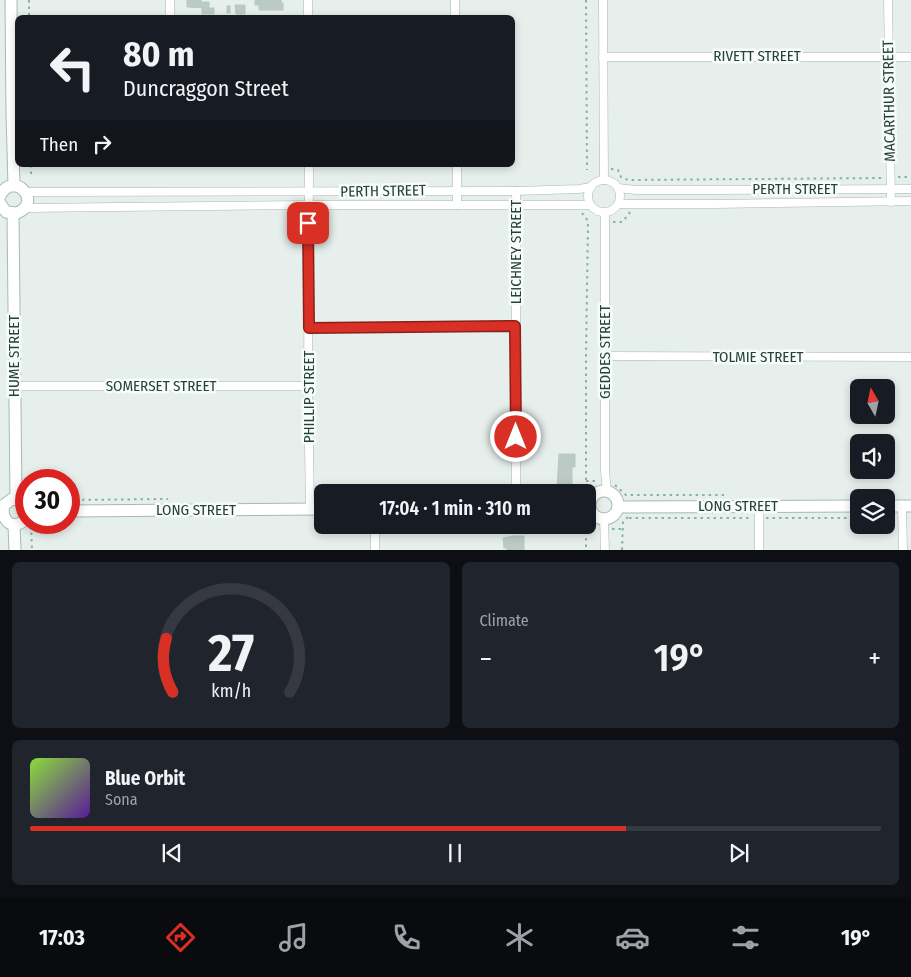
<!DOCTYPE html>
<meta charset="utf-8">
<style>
:root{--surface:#171b24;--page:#20242c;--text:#f1f3f6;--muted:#9ea1a6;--line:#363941;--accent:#d93025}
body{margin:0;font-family:"Fira Sans Condensed",sans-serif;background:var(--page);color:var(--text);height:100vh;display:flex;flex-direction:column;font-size:19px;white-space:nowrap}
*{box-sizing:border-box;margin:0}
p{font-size:16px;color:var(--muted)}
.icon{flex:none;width:28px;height:28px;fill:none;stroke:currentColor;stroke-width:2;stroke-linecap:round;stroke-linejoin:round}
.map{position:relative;height:550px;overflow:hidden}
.drawer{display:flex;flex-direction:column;gap:12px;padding:12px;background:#0d0f14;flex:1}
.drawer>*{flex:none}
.hud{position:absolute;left:15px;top:15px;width:500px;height:152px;border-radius:8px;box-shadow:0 2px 8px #0003;background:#171b24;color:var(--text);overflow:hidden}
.needle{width:32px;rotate:351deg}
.fabs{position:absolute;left:850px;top:379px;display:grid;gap:10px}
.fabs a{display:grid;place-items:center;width:45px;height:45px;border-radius:8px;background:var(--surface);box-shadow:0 2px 8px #0003;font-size:25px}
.speed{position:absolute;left:15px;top:469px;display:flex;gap:10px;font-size:25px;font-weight:700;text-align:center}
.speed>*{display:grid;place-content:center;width:65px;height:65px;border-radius:50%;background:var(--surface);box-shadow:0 2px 8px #0003;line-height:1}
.speed .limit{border:8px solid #d22;background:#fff;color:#111}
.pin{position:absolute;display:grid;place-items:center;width:42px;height:42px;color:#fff;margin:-21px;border-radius:10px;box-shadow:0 2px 8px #0006}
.me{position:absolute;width:55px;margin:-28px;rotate:0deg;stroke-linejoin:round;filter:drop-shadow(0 0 4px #0008)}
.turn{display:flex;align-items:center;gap:18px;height:105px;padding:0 25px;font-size:22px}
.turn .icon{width:65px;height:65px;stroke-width:2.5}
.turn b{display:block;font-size:35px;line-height:42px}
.then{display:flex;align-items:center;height:48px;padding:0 25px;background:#0003;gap:10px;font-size:19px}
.big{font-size:38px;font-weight:600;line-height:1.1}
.drawer .tile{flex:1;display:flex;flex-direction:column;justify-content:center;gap:8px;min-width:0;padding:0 18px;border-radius:8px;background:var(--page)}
.drawer .dial{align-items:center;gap:0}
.dial svg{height:130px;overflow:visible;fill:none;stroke:var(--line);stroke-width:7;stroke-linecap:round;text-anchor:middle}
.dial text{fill:var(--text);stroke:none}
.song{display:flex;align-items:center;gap:15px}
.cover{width:60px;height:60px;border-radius:8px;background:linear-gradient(135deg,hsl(90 70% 55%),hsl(270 70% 35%))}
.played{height:5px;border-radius:2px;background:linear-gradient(90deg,var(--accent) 70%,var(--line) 70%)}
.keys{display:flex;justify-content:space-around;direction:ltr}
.heat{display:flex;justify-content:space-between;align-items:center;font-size:28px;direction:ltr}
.drawer .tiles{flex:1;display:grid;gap:12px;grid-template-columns:1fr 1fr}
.tile:last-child{grid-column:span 2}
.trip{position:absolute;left:314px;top:484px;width:282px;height:50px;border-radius:8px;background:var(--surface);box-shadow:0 2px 8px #0003;font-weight:600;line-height:50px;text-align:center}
.menu{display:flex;height:80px;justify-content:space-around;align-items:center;background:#090b0e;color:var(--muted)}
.menu .icon{width:35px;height:35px}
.menu .current{color:var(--accent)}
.menu b{font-size:22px;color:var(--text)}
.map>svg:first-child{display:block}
</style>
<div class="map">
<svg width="911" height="550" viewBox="0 0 911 550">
<rect width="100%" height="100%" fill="#e6efeb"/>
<g fill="#bbcac4" stroke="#b8c9c2">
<polygon points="187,0 201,0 201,2 209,2 209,8 187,7"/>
<polygon points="255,0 281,0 281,3 283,3 283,10 259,10 259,5 255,5"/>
<polygon points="235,5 245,5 245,14 236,14"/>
<rect x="227" y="6" width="3" height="7"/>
<rect x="202" y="8" width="12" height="6"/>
<polygon points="559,454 575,454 575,467 572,467 572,490 557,490"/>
<polygon points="513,536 524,536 524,550 507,550 507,548 504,548 503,538"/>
</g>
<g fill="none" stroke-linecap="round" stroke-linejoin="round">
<defs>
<g id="street">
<polyline points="308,0 308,18"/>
<polyline points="455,0 455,18"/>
<polyline points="603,0 604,180"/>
<polyline points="888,0 891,202"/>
<polyline points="170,18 170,0"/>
<polyline points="603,57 911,57"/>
<polyline points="309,165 308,386 310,509"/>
<circle cx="604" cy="196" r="16"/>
<polyline points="618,188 636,190 713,190 911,189"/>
<polyline points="516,191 516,492"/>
<polyline points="25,192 516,191 579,189 591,187"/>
<polyline points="619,204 714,204 911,201"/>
<polyline points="457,205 457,165"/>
<polyline points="25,208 308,205 590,205"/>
<polyline points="605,213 605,471 607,491"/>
<polyline points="309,329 515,326"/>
<polyline points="604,356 911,357"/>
<polyline points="15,386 308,386"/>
<polyline points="759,506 759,550"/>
<polyline points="902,506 903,550"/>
<polyline points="604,519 605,550"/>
<polyline points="375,525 375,550"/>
</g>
<g id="secondary">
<polyline points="11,0 12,113 14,186"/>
<path d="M0,196c13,-27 44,6 17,17l-11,-1 -6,-9"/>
<polyline points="13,214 16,499"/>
<circle cx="604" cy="505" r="14"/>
<path d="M26,505l-6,-5 -8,-1 -8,6c-4,17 11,27 22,13"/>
<polyline points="886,506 911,506"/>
<polyline points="618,507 859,506"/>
<polyline points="69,511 322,509"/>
<polyline points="14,525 15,550"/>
</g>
</defs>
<use href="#street" stroke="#a8b8b2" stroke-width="9"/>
<use href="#secondary" stroke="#a4bbb3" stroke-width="13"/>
<g stroke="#86b3a5" stroke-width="2" stroke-dasharray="2.5 4" stroke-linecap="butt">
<polyline points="29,0 29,18"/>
<polyline points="586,0 587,170"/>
<polyline points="31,165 31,176"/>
<polyline points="611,169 618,170 621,177 628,180 883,178"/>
<polyline points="898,177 911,177"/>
<polyline points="582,213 588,221 586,355 586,492 584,492"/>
<polyline points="613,222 622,222 629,214 630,211"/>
<polyline points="586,481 599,481"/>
<polyline points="615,485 626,495 724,495"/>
<polyline points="859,495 886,495"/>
<polyline points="69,500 168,499"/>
<polyline points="629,518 751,518"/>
<polyline points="766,518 859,518"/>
<polyline points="886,518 894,518"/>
<polyline points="586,525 586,550"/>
<polyline points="31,526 32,550"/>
<polyline points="586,529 597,529"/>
<polyline points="612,529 622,529"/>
<polyline points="622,550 623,522 628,517"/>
</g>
<use href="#street" stroke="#fff" stroke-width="8"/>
<use href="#secondary" stroke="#fff" stroke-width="11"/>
</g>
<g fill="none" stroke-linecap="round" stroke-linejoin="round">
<defs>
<polyline id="route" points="308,223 309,328 515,326 516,437"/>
</defs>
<use href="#route" stroke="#8d1f18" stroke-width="12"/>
<use href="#route" stroke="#d93025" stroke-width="9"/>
</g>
<g text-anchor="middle" stroke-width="5" stroke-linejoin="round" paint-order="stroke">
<g font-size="15" fill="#24423a" stroke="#f7fbf9">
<text x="757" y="61">RIVETT STREET</text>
<text transform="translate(889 101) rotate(-91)" y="5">MACARTHUR STREET</text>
<text x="795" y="194">PERTH STREET</text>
<text transform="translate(383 191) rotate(-1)" y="5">PERTH STREET</text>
<text transform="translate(516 252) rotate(-90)" y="5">LEICHNEY STREET</text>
<text transform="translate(605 352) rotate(-90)" y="5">GEDDES STREET</text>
<text transform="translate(14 356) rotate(-90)" y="5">HUME STREET</text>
<text x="758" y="362">TOLMIE STREET</text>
<text x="161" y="391">SOMERSET STREET</text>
<text transform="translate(309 397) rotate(-90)" y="5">PHILLIP STREET</text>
<text x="738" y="511">LONG STREET</text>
<text x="196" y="515">LONG STREET</text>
</g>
</g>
</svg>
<div class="fabs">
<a><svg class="needle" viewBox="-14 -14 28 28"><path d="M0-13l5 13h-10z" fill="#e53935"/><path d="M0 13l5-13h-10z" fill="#9ea1a6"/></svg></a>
<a><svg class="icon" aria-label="sound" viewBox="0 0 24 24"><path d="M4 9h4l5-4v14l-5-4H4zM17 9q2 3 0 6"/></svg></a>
<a><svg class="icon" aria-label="layers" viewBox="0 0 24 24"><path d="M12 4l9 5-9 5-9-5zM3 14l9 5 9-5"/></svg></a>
</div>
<div class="speed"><div class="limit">30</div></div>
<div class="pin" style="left:308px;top:223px;background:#d93025"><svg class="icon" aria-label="arrive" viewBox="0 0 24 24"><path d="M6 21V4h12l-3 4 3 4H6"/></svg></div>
<svg class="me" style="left:516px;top:437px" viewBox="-20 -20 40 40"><circle r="17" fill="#d93025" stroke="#fff" stroke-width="3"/><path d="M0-11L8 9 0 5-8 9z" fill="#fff"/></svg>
<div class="trip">17:04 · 1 min · 310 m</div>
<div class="hud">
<div class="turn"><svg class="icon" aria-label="left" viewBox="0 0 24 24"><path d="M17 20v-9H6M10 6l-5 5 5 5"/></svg><div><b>80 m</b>Duncraggon Street</div></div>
<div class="then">Then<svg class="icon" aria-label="right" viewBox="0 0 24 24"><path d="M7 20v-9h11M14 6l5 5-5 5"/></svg></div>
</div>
</div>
<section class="drawer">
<div class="tiles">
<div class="tile dial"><svg viewBox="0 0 100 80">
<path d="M14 69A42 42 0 1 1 86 69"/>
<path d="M14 69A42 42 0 0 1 10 36" stroke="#d93025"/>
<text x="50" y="56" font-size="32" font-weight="700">27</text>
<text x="50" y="72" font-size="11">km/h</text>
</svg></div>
<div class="tile"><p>Climate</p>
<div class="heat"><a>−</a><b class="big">19°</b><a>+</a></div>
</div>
<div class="tile">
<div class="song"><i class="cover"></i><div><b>Blue Orbit</b><p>Sona</p></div></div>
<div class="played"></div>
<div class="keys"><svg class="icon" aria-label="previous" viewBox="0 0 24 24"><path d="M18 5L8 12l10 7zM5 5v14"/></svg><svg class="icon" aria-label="pause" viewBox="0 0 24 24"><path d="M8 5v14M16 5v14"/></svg><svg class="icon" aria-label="next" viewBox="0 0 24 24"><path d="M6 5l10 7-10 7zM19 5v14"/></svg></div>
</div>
</div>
</section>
<nav class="menu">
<b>17:03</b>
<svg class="icon current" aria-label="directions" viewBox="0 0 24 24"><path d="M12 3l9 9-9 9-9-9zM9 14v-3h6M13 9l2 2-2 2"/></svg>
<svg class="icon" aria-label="music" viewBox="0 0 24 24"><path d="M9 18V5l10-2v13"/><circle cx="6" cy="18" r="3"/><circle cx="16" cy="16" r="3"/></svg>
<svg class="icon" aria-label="phone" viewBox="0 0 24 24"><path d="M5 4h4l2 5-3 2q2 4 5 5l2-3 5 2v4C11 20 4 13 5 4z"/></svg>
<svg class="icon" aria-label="climate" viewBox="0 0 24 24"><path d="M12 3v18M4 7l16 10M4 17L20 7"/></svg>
<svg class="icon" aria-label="car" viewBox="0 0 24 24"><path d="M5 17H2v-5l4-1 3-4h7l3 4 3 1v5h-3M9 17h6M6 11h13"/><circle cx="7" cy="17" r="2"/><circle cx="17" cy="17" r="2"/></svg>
<svg class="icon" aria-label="filters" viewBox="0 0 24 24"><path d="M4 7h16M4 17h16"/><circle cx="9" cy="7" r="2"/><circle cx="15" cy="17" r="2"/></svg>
<b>19°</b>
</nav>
